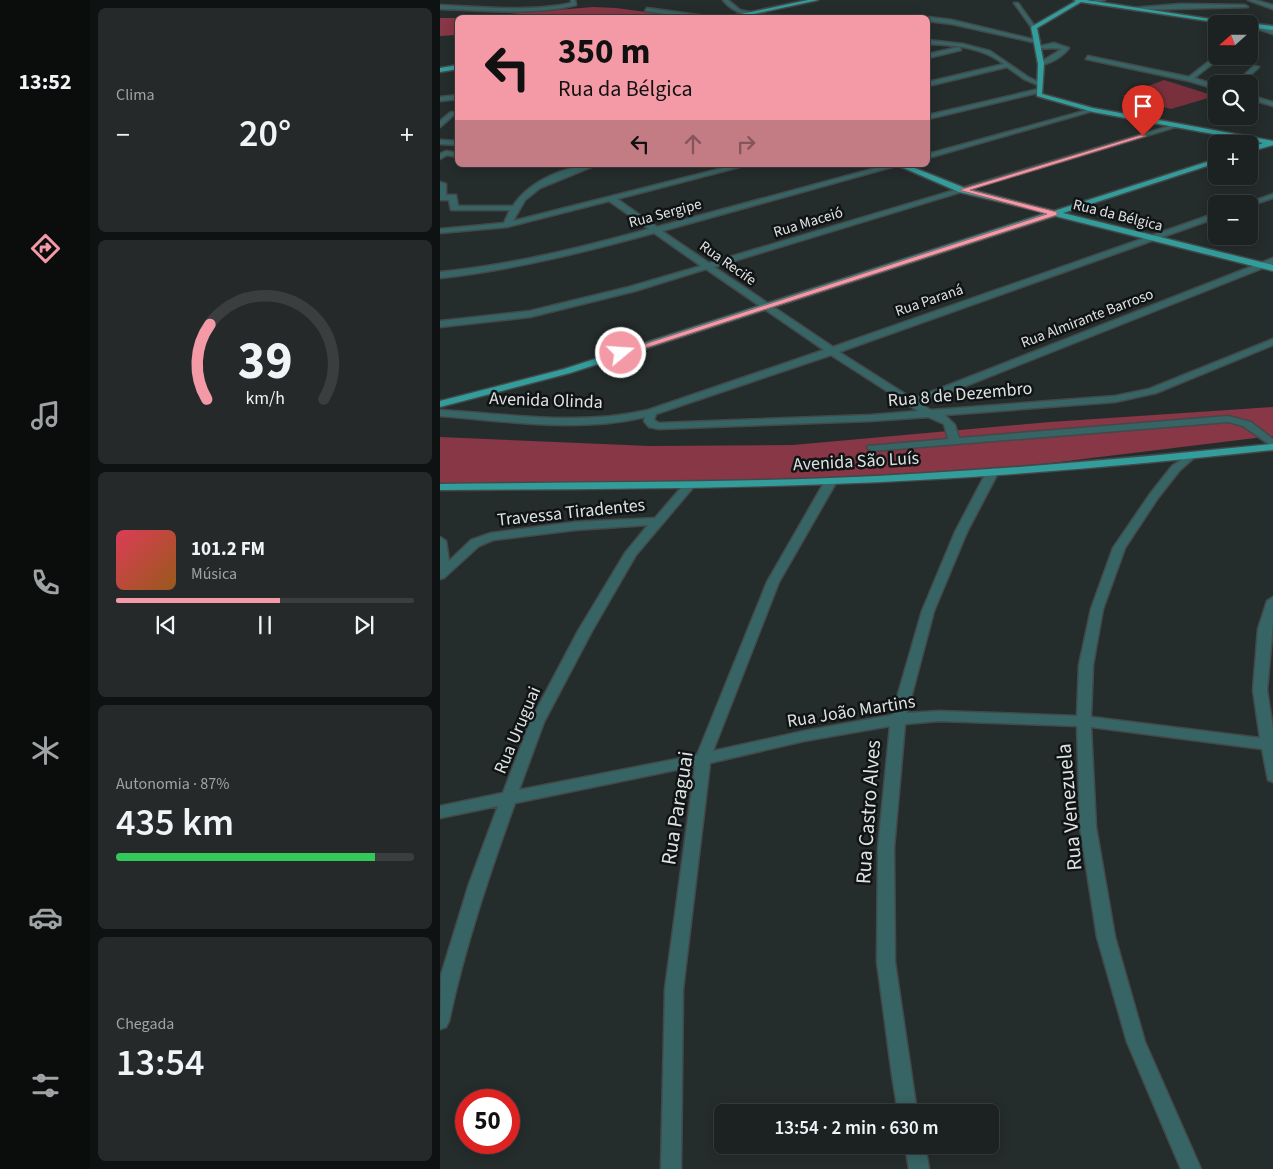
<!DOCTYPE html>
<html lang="pt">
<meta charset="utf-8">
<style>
:root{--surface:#1c2121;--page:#25292a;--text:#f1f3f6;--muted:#a0a3a5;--line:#3a3e3f;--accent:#f49aa6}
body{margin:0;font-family:"Source Sans 3",sans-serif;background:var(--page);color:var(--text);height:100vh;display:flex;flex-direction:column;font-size:19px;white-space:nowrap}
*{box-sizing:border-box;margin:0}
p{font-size:16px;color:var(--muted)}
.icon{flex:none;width:28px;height:28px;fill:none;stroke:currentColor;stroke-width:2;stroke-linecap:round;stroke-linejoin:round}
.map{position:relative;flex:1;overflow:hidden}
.sheet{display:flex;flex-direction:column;gap:8px;padding:8px;background:#0f1212;width:350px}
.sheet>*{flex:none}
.guide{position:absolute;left:15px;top:15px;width:475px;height:152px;border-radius:8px;box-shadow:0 2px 12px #0003,0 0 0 1px var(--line);background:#f49aa6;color:#111;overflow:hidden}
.needle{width:32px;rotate:249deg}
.tools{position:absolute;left:768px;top:15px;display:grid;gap:10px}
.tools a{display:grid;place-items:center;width:50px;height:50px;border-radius:8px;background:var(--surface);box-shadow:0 2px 12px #0003,0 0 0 1px var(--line);font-size:25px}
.speed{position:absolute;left:15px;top:1089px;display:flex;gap:10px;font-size:25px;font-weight:700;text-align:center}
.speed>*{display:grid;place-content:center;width:65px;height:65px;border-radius:50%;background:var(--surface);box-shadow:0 2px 12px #0003,0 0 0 1px var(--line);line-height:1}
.speed .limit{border:8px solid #d22;background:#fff;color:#111}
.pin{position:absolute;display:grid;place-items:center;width:42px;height:42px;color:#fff;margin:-51px -21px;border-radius:50% 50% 50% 0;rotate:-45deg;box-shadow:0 0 5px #0007}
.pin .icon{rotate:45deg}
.me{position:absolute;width:55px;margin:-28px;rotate:72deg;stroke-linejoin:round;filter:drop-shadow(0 0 4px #0008)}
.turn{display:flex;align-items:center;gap:18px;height:105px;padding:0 20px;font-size:22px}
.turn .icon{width:65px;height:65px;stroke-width:2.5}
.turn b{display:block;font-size:35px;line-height:42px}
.lanes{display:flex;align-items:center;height:48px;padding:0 20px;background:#0003;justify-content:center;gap:25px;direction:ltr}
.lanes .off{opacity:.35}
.big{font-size:38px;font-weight:600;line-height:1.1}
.sheet .card{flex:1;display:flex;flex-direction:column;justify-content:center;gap:8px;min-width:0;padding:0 18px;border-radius:8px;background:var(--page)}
.sheet .dial{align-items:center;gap:0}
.dial svg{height:130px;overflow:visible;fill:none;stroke:var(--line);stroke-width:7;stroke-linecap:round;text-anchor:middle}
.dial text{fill:var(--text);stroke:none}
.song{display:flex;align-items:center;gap:15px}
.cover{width:60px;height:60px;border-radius:8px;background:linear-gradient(135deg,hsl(350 70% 55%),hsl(30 70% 35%))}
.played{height:5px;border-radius:2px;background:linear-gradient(90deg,var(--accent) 55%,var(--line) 55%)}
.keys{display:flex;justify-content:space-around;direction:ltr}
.heat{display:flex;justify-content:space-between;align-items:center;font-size:28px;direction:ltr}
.charge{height:8px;border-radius:4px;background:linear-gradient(90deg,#34c759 87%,var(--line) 0)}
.trip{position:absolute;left:274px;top:1104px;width:285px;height:50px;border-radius:8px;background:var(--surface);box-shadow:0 2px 12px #0003,0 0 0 1px var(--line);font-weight:600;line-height:50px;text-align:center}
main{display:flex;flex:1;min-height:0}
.tab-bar{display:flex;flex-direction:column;width:90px;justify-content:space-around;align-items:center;background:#0b0d0d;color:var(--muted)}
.tab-bar .icon{width:35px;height:35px}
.tab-bar .current{color:var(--accent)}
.tab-bar b{font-size:22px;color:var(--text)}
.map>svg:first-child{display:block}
</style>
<main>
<nav class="tab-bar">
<b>13:52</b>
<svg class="icon current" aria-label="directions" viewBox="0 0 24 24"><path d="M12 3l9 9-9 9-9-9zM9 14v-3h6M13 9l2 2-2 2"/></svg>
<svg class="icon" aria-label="music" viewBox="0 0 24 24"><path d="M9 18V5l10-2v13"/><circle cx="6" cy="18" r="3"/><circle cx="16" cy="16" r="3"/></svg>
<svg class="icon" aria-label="phone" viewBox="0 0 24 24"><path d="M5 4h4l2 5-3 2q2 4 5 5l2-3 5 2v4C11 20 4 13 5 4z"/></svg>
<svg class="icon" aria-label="climate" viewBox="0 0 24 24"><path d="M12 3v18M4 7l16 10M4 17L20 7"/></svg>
<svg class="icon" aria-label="car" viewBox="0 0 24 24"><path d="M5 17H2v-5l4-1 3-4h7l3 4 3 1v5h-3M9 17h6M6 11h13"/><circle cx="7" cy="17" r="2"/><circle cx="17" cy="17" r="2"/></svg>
<svg class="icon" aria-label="filters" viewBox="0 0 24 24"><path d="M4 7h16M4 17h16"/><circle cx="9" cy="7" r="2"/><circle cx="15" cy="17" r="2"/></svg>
</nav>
<section class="sheet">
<div class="card"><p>Clima</p>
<div class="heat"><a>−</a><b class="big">20°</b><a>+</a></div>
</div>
<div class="card dial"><svg viewBox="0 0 100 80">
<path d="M14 69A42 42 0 1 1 86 69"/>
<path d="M14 69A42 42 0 0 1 16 23" stroke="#f49aa6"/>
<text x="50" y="56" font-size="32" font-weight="700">39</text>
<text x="50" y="72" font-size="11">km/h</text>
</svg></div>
<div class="card">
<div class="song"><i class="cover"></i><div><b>101.2 FM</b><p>Música</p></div></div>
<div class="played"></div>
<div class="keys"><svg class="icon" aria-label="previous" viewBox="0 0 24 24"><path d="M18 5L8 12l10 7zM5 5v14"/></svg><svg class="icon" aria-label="pause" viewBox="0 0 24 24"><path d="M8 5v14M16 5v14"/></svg><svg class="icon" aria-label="next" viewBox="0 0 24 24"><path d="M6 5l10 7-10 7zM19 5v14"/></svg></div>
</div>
<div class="card"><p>Autonomia · 87%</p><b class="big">435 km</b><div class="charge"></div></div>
<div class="card"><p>Chegada</p><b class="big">13:54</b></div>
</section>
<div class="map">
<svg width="833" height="1169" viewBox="0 0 833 1169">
<rect width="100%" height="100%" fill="#252c2c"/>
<polygon fill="#79303d" points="724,80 775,96 731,109 682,96"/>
<g fill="#873746">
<polygon points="153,7 176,8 244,17 32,17"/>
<polygon points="0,18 17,18 17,35 0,36"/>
<polygon points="833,407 833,436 553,470 397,480 0,486 0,437 210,446 353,445 610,422"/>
</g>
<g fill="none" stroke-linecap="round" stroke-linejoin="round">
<defs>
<g id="minor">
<path d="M131,0h4l1,5c-43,11 -92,5 -136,4v-4c39,2 95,7 131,-2z"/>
<path d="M283,0h5l12,10 25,5 146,3h-151c-15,-4 -27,-5 -37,-18z"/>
<polygon points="655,0 665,0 652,4 649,2"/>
<polygon points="808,0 815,0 833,5 833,9"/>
<polygon points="574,3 578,3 596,28 592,28"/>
<polygon points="741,4 805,5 808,7 694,10 691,8"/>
<polygon points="207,8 265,16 267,18 250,18 205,11"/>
<polygon points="488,17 512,20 600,41 597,43 512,24 488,21"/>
<polygon points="810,23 833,30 833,34 809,26"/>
<path d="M488,40l35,4 27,7 38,26 13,6 -3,2 -14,-6 -17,-12 -79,19v-4l76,-18c-22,-17 -49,-19 -76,-20z"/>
<path d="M614,43l15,5c-6,8 -20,17 -30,17v-2l23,-14c-8,-2 -19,1 -26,-2z"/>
<polygon points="519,47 521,50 488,58 488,54"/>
<polygon points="648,56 749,77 772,59 776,59 776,61 754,78 776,85 776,89 749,81 646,59"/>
<polygon points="814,66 819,67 801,84 794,84"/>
<polygon points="599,89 601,92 488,119 488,115"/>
<polygon points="18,95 18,99 0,101 0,97"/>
<polygon points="809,95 833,102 833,106 809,99"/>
<polygon points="651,109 656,110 488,158 488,154"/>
<polygon points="11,112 16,113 0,127 0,121"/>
<path d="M737,124l5,1 -468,142 119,80 383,-134v5l-377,134 74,47 360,-141v6l-353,140 11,6 184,-14 34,-7 124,-50v6l-117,48 -41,9 -170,13 10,10 4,13 269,-22 23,6 22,17v8l-30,-21 -15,-4 -356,29 -5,-3 1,-2 80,-7 -4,-15 -16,-7 -57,4 -212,8 -10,-2 -5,-6 1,-4c-67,16 -138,4 -205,-1v-6c69,4 140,16 208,0l176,-60 -118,-81 -71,22 -105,26 -90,10v-6l90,-10 99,-24 72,-21 -47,-33c-70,19 -141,37 -214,45v-6c71,-7 140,-24 209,-43l-40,-28 -102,26 -67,6v-4l64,-6 6,-13h-59l-2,-10h-9v-18l6,2v11h10l2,11h55c16,-25 54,-41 83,-41l-56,23 -15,12 -12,21 222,-56h12l-130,34 40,28 230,-62h12l-237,66 47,32zM391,355l87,56 -47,4 -212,8 -5,-3 2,-6z"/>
<polygon points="0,140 18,141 18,145 0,144"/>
<polygon points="6,151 18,153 18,157 7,155 0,159 0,154"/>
<polygon points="833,194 833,198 809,206 809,204 805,204"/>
<path d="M751,453l5,3 -16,14 -22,28 -33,50 -22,61 -10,56 -2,52 169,21 -7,-48 5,-61 9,-28 6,-4v27l-6,66 6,39v53l-5,-2 -6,-31 -171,-22 5,100 19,110 30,105 56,127h-20l-54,-127 -30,-105 -17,-110 -3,-101 -138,-5 -34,3 -11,124 1,114 22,150h-19l-6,-37 -15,-113 1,-114 12,-122 -86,15 -94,22 -27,226 -2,180h-20l4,-180 30,-223 -180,37c-26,72 -50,143 -66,218l-3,6 -6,2 1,-54 28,-91 29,-78 -58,12v-12l63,-13 27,-71 48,-91 47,-78 23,-28 -73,5 -82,10 -14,6 -35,32 -4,1v-42l6,4 3,20 22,-21 20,-7 84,-11 80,-4 31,-36h8l2,2 -60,71 -44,76 -48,91 -25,68 178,-35 70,-173 58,-101 6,-3 6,3 -58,101 -66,169 91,-20 88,-16 30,-104 33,-79 32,-61 6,-3 6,3 -32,61 -33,79 -27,102 32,-2 138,5 2,-51 12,-56 22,-61 37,-54 22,-28z"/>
<polygon points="465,1145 485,1145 489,1169 469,1169"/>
</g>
<g id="major">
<polygon points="368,0 378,0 295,18 282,18"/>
<polygon points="634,0 646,0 803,24 788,24 641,2 597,28 604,64 602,94 653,108 833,141 833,145 809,152 809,148 823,143 653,112 597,96 598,64 591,27 636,1"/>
<polygon points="809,23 833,26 833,30 809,27"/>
<polygon points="18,65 18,69 0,72 0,68"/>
<polygon points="776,159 776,163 623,213 833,265 833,271 615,216 130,373 0,407 0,401 124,369 606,213 519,192 457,165 467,165 525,188 614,211"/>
<path d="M833,444v6c-147,16 -295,29 -443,34 -130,5 -260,5 -390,6v-6c130,-2 260,-1 390,-6 148,-6 296,-19 443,-34z"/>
</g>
</defs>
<use href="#minor" stroke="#434949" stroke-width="3"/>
<use href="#major" stroke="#434949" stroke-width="3"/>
<use href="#minor" fill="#376464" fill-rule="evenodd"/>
<use href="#major" fill="#339d9c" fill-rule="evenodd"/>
</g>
<polygon fill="#f49aa6" stroke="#9f646c" points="701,135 706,136 530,190 617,212 617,215 184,355 177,353 607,214 519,190"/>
<g text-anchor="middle" stroke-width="5" stroke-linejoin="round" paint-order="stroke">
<g font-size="15" fill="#dee2e2" stroke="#111414">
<text transform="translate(225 213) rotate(-15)" y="5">Rua Sergipe</text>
<text transform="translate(678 215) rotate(14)" y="5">Rua da Bélgica</text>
<text transform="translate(368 222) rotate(-17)" y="5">Rua Maceió</text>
<text transform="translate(288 263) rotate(35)" y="5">Rua Recife</text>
<text transform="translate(489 300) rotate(-19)" y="5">Rua Paraná</text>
<text transform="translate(647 318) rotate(-21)" y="5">Rua Almirante Barroso</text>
</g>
<g font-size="18" fill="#dee2e2" stroke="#111414">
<text transform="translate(520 394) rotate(-5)" y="6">Rua 8 de Dezembro</text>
<text transform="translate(106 400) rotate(2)" y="6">Avenida Olinda</text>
<text transform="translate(416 461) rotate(-3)" y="6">Avenida São Luís</text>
<text transform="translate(131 512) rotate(-6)" y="6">Travessa Tiradentes</text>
<text transform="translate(411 711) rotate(-9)" y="6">Rua João Martins</text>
<text transform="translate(77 730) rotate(-67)" y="6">Rua Uruguai</text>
</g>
<g font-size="21" fill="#dee2e2" stroke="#111414">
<text transform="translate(629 807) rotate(-95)" y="7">Rua Venezuela</text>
<text transform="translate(237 808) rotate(-81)" y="7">Rua Paraguai</text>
<text transform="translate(428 812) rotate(-86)" y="7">Rua Castro Alves</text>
</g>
</g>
</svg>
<div class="tools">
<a><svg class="needle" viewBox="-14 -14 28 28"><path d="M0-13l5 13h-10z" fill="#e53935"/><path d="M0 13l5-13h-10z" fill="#a0a3a5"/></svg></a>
<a><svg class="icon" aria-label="search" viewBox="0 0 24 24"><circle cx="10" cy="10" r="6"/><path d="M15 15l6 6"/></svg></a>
<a>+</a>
<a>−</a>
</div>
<div class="speed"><div class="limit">50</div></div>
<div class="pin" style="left:703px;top:136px;background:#d93025"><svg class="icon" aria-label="arrive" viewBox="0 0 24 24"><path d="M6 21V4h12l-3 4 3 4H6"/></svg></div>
<svg class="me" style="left:181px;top:353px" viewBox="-20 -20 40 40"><circle r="17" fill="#f49aa6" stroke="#fff" stroke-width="3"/><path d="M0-11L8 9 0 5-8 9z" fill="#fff"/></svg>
<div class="trip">13:54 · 2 min · 630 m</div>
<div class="guide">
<div class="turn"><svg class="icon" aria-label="left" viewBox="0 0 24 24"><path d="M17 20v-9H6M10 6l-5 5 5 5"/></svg><div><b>350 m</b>Rua da Bélgica</div></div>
<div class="lanes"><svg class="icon" aria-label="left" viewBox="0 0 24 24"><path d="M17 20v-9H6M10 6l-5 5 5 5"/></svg><svg class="icon off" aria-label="ahead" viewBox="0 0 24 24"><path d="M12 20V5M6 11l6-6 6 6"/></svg><svg class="icon off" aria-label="right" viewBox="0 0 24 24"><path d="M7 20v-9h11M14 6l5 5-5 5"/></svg></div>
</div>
</div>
</main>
